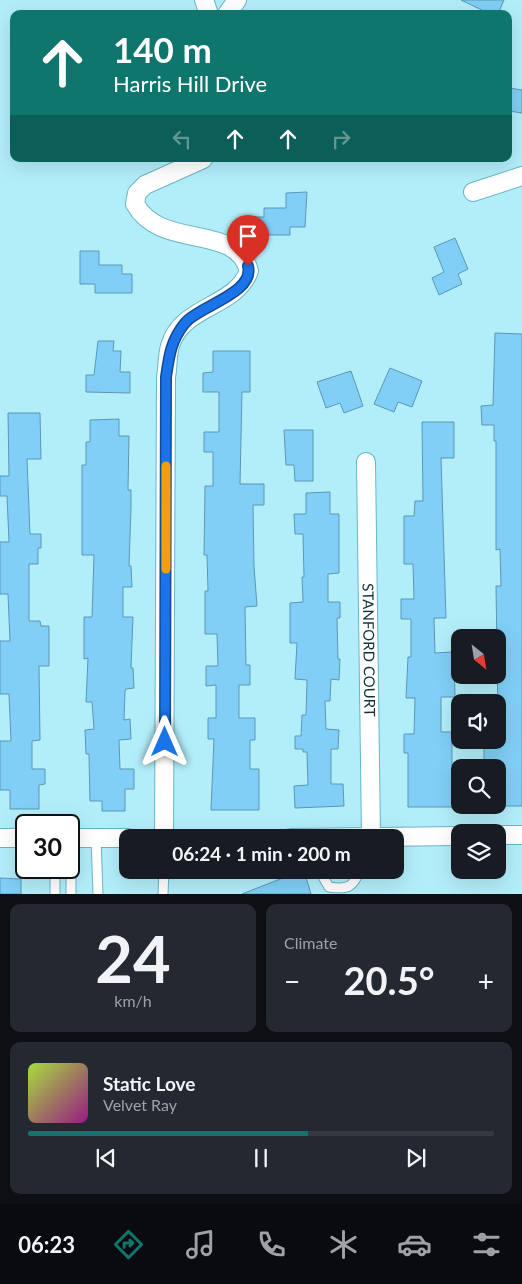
<!DOCTYPE html>
<meta charset="utf-8">
<style>
:root{--surface:#171b24;--page:#242831;--text:#f1f3f6;--muted:#9ea1a6;--line:#363941;--accent:#0f766e}
body{margin:0;font-family:Lato,sans-serif;background:var(--page);color:var(--text);height:100vh;display:flex;flex-direction:column;font-size:19px;white-space:nowrap}
*{box-sizing:border-box;margin:0}
p{font-size:16px;color:var(--muted)}
.icon{flex:none;width:28px;height:28px;fill:none;stroke:currentColor;stroke-width:2;stroke-linecap:round;stroke-linejoin:round}
.map{position:relative;height:894px;overflow:hidden}
.details{display:flex;flex-direction:column;gap:10px;padding:10px;background:#0d0f14;flex:1}
.details>*{flex:none}
.hud{position:absolute;left:10px;top:10px;width:502px;height:152px;border-radius:10px;box-shadow:0 5px 20px #0002;background:#0f766e;color:#fff;overflow:hidden}
.needle{width:32px;rotate:150deg}
.tools{position:absolute;left:451px;top:629px;display:grid;gap:10px}
.tools a{display:grid;place-items:center;width:55px;height:55px;border-radius:10px;background:var(--surface);box-shadow:0 5px 20px #0002;font-size:25px}
.speed{position:absolute;left:15px;top:814px;display:flex;gap:10px;font-size:25px;font-weight:700;text-align:center}
.speed>*{display:grid;place-content:center;width:65px;height:65px;border-radius:50%;background:var(--surface);box-shadow:0 5px 20px #0002;line-height:1}
.speed .limit{border:2px solid #111;border-radius:8px;background:#fff;color:#111}
.pin{position:absolute;display:grid;place-items:center;width:42px;height:42px;color:#fff;margin:-51px -21px;border-radius:50% 50% 50% 0;rotate:-45deg;box-shadow:0 0 5px #0007}
.pin .icon{rotate:45deg}
.me{position:absolute;width:55px;margin:-28px;rotate:0deg;stroke-linejoin:round;filter:drop-shadow(0 0 4px #0008)}
.turn{display:flex;align-items:center;gap:18px;height:105px;padding:0 20px;font-size:22px}
.turn .icon{width:65px;height:65px;stroke-width:2.5}
.turn b{display:block;font-size:35px;line-height:42px}
.lanes{display:flex;align-items:center;height:48px;padding:0 20px;background:#0003;justify-content:center;gap:25px;direction:ltr}
.lanes .off{opacity:.35}
.big{font-size:38px;font-weight:700;line-height:1.1}
.details .card{flex:1;display:flex;flex-direction:column;justify-content:center;gap:8px;min-width:0;padding:0 18px;border-radius:10px;background:var(--page)}
.details .dial{align-items:center;gap:0}
.dial b{font-size:65px;line-height:1}
.song{display:flex;align-items:center;gap:15px}
.cover{width:60px;height:60px;border-radius:8px;background:linear-gradient(135deg,hsl(80 70% 55%),hsl(310 70% 35%))}
.played{height:5px;border-radius:2px;background:linear-gradient(90deg,var(--accent) 60%,var(--line) 60%)}
.keys{display:flex;justify-content:space-around;direction:ltr}
.heat{display:flex;justify-content:space-between;align-items:center;font-size:28px;direction:ltr}
.details .tiles{flex:1;display:grid;gap:10px;grid-template-columns:1fr 1fr}
.card:last-child{grid-column:span 2}
.trip{position:absolute;left:119px;top:829px;width:285px;height:50px;border-radius:10px;background:var(--surface);box-shadow:0 5px 20px #0002;font-weight:700;line-height:50px;text-align:center}
.tabs{display:flex;height:80px;justify-content:space-around;align-items:center;background:#090b0e;color:var(--muted)}
.tabs .icon{width:35px;height:35px}
.tabs .current{color:var(--accent)}
.tabs b{font-size:22px;color:var(--text)}
.map>svg:first-child{display:block}
</style>
<div class="map">
<svg width="522" height="894" viewBox="0 0 522 894">
<rect width="100%" height="100%" fill="#b2eefa"/>
<g fill="#81cff6" stroke="#5a97b6">
<polygon points="461,0 504,0 498,14 490,14"/>
<polygon points="509,88 522,90 522,113 509,111"/>
<polygon points="307,192 305,227 290,227 290,235 254,235 253,217 264,217 264,208 286,208 286,193"/>
<polygon points="455,238 468,269 458,274 462,284 439,295 432,278 444,272 434,247"/>
<polygon points="80,251 99,251 99,265 122,265 122,274 132,274 132,293 95,293 95,284 80,284"/>
<polygon points="495,333 522,334 522,806 499,806 498,768 484,768 484,740 498,740 498,720 496,586 501,586 500,549 496,550 496,441 494,441 494,425 482,425 481,406 493,405"/>
<polygon points="98,341 114,341 113,351 121,351 120,372 130,372 130,393 86,392 86,375 94,375"/>
<polygon points="213,351 250,351 250,392 242,392 240,484 264,484 264,505 253,505 254,566 257,606 245,607 246,665 250,665 250,685 239,685 239,718 255,718 255,740 250,740 250,769 259,769 259,810 211,810 214,739 208,739 208,718 216,718 216,685 206,686 206,666 218,666 217,634 205,634 205,591 208,591 207,555 204,555 205,486 213,486 213,452 204,452 204,432 219,432 219,392 203,392 203,373 213,372"/>
<polygon points="390,368 422,381 412,407 398,402 394,412 374,404"/>
<polygon points="351,371 363,406 344,413 340,403 326,408 317,382"/>
<polygon points="8,413 40,413 41,459 27,459 30,534 41,534 41,548 38,548 38,564 29,564 29,621 40,621 41,626 49,626 49,666 39,666 40,740 32,741 32,769 45,769 45,784 39,785 39,809 10,809 10,790 0,790 0,741 11,741 9,694 0,694 0,641 10,641 8,594 0,594 0,542 9,542 7,496 0,496 0,476 9,476"/>
<polygon points="119,419 119,436 129,436 128,490 131,490 131,507 129,566 131,566 132,587 123,587 123,617 133,617 131,668 133,668 134,688 126,689 125,691 124,720 130,719 131,739 119,740 120,769 134,769 134,789 125,789 125,811 102,811 102,801 90,801 89,754 86,754 85,730 94,729 92,702 86,702 88,658 84,659 84,617 92,617 94,555 82,555 82,465 86,465 86,442 90,442 90,420"/>
<polygon points="422,422 454,422 454,458 441,458 446,618 434,618 435,653 452,652 454,657 455,697 441,697 441,732 452,732 452,766 456,766 457,807 408,807 408,753 404,753 404,734 414,734 415,698 406,698 408,657 411,657 411,619 401,619 401,599 414,599 413,564 404,564 404,516 414,516 415,501 423,501"/>
<polygon points="284,430 313,430 313,481 295,481 294,465 286,465"/>
<polygon points="330,492 330,514 339,514 339,573 328,574 328,602 340,602 340,618 337,618 338,659 340,659 339,680 331,679 330,701 325,701 326,729 339,730 338,749 331,749 331,784 343,784 344,806 295,808 294,786 308,785 307,752 303,752 303,749 295,749 295,736 301,736 302,715 306,715 307,680 295,679 297,643 290,643 290,603 303,602 302,577 304,577 303,534 295,534 294,514 306,514 306,493"/>
<polygon points="293,874 296,877 305,874 311,894 242,894"/>
<polygon points="0,878 21,879 21,894 0,894"/>
</g>
<g fill="none" stroke-linecap="round" stroke-linejoin="round">
<defs>
<g id="lane">
<polyline points="71,838 71,894"/>
<polyline points="96,838 98,894"/>
<polyline points="55,868 55,894"/>
<path d="M319,870l10,17c20,3 23,0 32,-17"/>
<polyline points="163,894 164,870"/>
</g>
<g id="street">
<polyline points="204,0 209,14"/>
<polyline points="227,14 237,0"/>
<polyline points="473,192 522,176"/>
<path id="s1" d="M366,462l5,375"/>
<polyline points="498,835 522,835"/>
<polyline points="0,838 26,838"/>
<polyline points="69,838 128,838"/>
<path d="M164,838l2,-461c2,-10 1,-21 4,-31 12,-41 65,-38 79,-75 -13,-49 -88,-20 -114,-67l2,-11 8,-8 58,-26"/>
<polyline points="291,838 460,836"/>
</g>
</defs>
<use href="#lane" stroke="#6ab5c4" stroke-width="11"/>
<use href="#street" stroke="#6ab5c4" stroke-width="20"/>
<use href="#lane" stroke="#fff" stroke-width="9"/>
<use href="#street" stroke="#fff" stroke-width="18"/>
</g>
<g fill="none" stroke-linecap="round" stroke-linejoin="round">
<defs>
<path id="route" d="M165,742l1,-365c3,-21 5,-37 19,-54 14,-17 70,-30 63,-57"/>
</defs>
<use href="#route" stroke="#114b97" stroke-width="12"/>
<use href="#route" stroke="#1a73e8" stroke-width="9"/>
<polyline stroke="#f59e0b" stroke-width="9" points="166,569 166,466"/>
</g>
<g text-anchor="middle" stroke-width="4.5" stroke-linejoin="round" paint-order="stroke">
<g font-size="15" fill="#113137" stroke="#fff">
<text dy="5" stroke="none"><textPath href="#s1" startOffset="188">STANFORD COURT</textPath></text>
</g>
</g>
</svg>
<div class="tools">
<a><svg class="needle" viewBox="-14 -14 28 28"><path d="M0-13l5 13h-10z" fill="#e53935"/><path d="M0 13l5-13h-10z" fill="#9ea1a6"/></svg></a>
<a><svg class="icon" aria-label="sound" viewBox="0 0 24 24"><path d="M4 9h4l5-4v14l-5-4H4zM17 9q2 3 0 6"/></svg></a>
<a><svg class="icon" aria-label="search" viewBox="0 0 24 24"><circle cx="10" cy="10" r="6"/><path d="M15 15l6 6"/></svg></a>
<a><svg class="icon" aria-label="layers" viewBox="0 0 24 24"><path d="M12 4l9 5-9 5-9-5zM3 14l9 5 9-5"/></svg></a>
</div>
<div class="speed"><div class="limit">30</div></div>
<div class="pin" style="left:248px;top:266px;background:#d93025"><svg class="icon" aria-label="arrive" viewBox="0 0 24 24"><path d="M6 21V4h12l-3 4 3 4H6"/></svg></div>
<svg class="me" style="left:165px;top:742px" viewBox="-20 -20 40 40"><path d="M0-17L14 15 0 8-14 15z" fill="#1a73e8" stroke="#fff" stroke-width="4"/></svg>
<div class="trip">06:24 · 1 min · 200 m</div>
<div class="hud">
<div class="turn"><svg class="icon" aria-label="ahead" viewBox="0 0 24 24"><path d="M12 20V5M6 11l6-6 6 6"/></svg><div><b>140 m</b>Harris Hill Drive</div></div>
<div class="lanes"><svg class="icon off" aria-label="left" viewBox="0 0 24 24"><path d="M17 20v-9H6M10 6l-5 5 5 5"/></svg><svg class="icon" aria-label="ahead" viewBox="0 0 24 24"><path d="M12 20V5M6 11l6-6 6 6"/></svg><svg class="icon" aria-label="ahead" viewBox="0 0 24 24"><path d="M12 20V5M6 11l6-6 6 6"/></svg><svg class="icon off" aria-label="right" viewBox="0 0 24 24"><path d="M7 20v-9h11M14 6l5 5-5 5"/></svg></div>
</div>
</div>
<section class="details">
<div class="tiles">
<div class="card dial"><b>24</b><p>km/h</p></div>
<div class="card"><p>Climate</p>
<div class="heat"><a>−</a><b class="big">20.5°</b><a>+</a></div>
</div>
<div class="card">
<div class="song"><i class="cover"></i><div><b>Static Love</b><p>Velvet Ray</p></div></div>
<div class="played"></div>
<div class="keys"><svg class="icon" aria-label="previous" viewBox="0 0 24 24"><path d="M18 5L8 12l10 7zM5 5v14"/></svg><svg class="icon" aria-label="pause" viewBox="0 0 24 24"><path d="M8 5v14M16 5v14"/></svg><svg class="icon" aria-label="next" viewBox="0 0 24 24"><path d="M6 5l10 7-10 7zM19 5v14"/></svg></div>
</div>
</div>
</section>
<nav class="tabs">
<b>06:23</b>
<svg class="icon current" aria-label="directions" viewBox="0 0 24 24"><path d="M12 3l9 9-9 9-9-9zM9 14v-3h6M13 9l2 2-2 2"/></svg>
<svg class="icon" aria-label="music" viewBox="0 0 24 24"><path d="M9 18V5l10-2v13"/><circle cx="6" cy="18" r="3"/><circle cx="16" cy="16" r="3"/></svg>
<svg class="icon" aria-label="phone" viewBox="0 0 24 24"><path d="M5 4h4l2 5-3 2q2 4 5 5l2-3 5 2v4C11 20 4 13 5 4z"/></svg>
<svg class="icon" aria-label="climate" viewBox="0 0 24 24"><path d="M12 3v18M4 7l16 10M4 17L20 7"/></svg>
<svg class="icon" aria-label="car" viewBox="0 0 24 24"><path d="M5 17H2v-5l4-1 3-4h7l3 4 3 1v5h-3M9 17h6M6 11h13"/><circle cx="7" cy="17" r="2"/><circle cx="17" cy="17" r="2"/></svg>
<svg class="icon" aria-label="filters" viewBox="0 0 24 24"><path d="M4 7h16M4 17h16"/><circle cx="9" cy="7" r="2"/><circle cx="15" cy="17" r="2"/></svg>
</nav>
